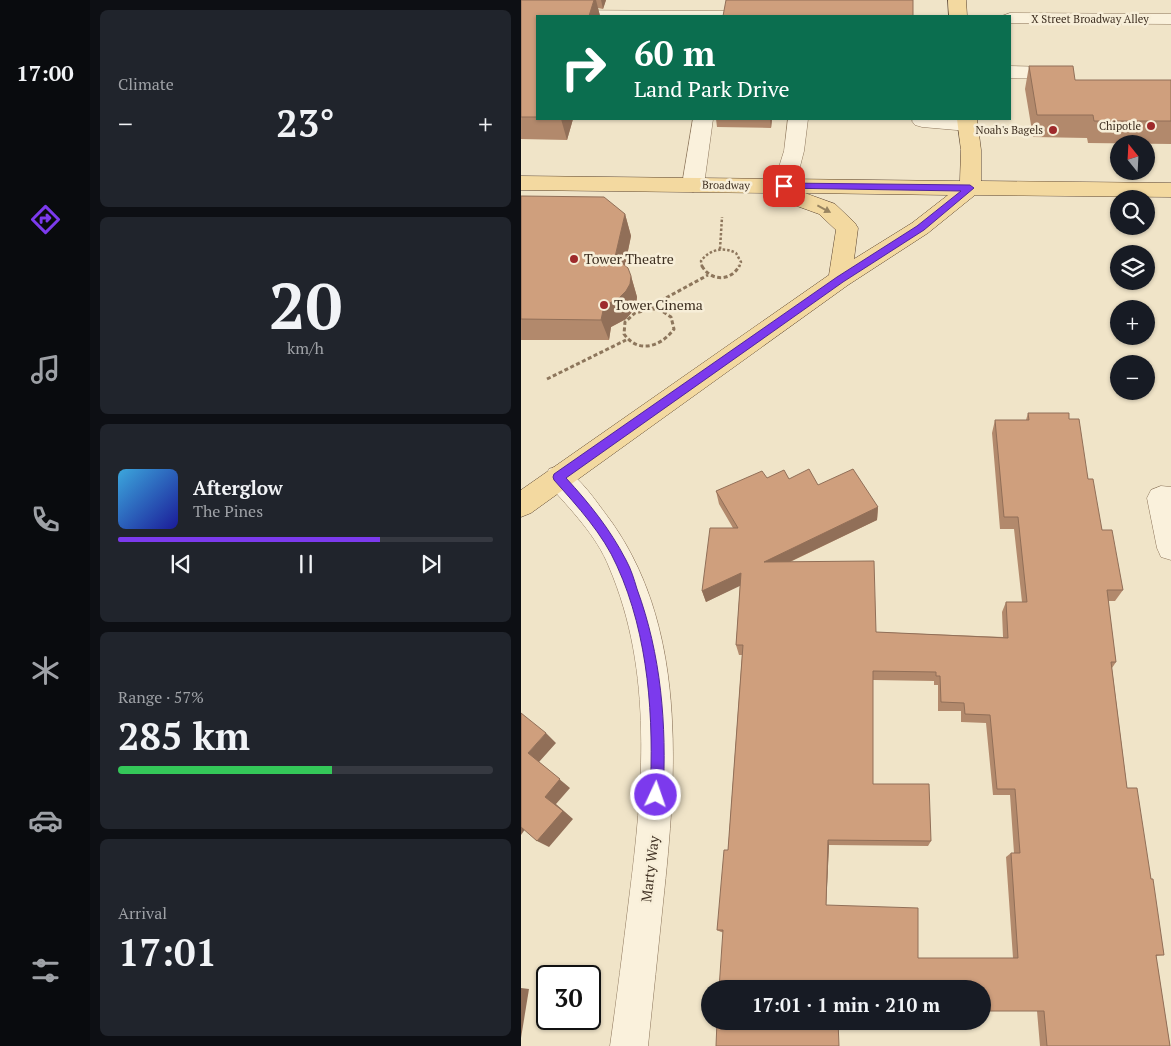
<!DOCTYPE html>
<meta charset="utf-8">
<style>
:root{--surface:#171b24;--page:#20242c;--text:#f1f3f6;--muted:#9ea1a6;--line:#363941;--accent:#7c3aed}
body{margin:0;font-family:"PT Serif",serif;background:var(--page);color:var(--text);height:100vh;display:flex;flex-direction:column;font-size:19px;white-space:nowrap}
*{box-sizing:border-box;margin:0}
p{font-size:16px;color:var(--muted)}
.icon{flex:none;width:28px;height:28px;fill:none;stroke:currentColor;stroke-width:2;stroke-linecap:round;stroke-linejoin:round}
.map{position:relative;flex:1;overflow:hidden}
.side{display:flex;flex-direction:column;gap:10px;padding:10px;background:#0d0f14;width:431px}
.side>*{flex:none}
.banner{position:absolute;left:15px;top:15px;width:475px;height:105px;border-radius:0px;box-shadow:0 1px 4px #0004;background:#0b6e4f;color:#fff;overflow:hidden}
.needle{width:32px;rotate:342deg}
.controls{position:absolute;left:589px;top:135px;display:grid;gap:10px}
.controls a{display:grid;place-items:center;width:45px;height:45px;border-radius:50%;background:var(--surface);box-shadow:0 1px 4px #0004;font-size:25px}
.speed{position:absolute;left:15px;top:965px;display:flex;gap:10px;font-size:25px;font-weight:700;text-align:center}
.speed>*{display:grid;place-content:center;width:65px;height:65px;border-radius:50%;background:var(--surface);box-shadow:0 1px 4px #0004;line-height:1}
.speed .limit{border:2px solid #111;border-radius:8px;background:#fff;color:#111}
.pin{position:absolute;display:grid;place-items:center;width:42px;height:42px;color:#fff;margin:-21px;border-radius:10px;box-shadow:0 2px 8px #0006}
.me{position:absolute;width:55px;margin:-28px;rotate:3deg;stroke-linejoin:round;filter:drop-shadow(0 0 4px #0008)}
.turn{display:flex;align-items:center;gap:18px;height:105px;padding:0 15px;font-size:22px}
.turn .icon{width:65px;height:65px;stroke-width:2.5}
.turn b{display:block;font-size:35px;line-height:42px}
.big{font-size:38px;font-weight:700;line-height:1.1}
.side .widget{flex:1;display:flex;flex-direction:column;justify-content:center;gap:8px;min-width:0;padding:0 18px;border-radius:8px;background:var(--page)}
.side .dial{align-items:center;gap:0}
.dial b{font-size:65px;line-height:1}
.song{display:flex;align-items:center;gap:15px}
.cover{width:60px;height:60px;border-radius:8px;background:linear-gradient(135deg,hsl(200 70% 55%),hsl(240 70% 35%))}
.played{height:5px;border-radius:2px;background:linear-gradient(90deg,var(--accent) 70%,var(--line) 70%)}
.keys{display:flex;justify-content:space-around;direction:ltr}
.heat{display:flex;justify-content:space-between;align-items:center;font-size:28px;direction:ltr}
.charge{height:8px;border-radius:4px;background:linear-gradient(90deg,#34c759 57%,var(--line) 0)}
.trip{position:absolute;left:180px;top:980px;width:290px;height:50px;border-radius:25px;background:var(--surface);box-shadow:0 1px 4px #0004;font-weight:700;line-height:50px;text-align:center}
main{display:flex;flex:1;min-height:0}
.menu{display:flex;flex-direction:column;width:90px;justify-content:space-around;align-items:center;background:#090b0e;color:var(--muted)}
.menu .icon{width:35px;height:35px}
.menu .on{color:var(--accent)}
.menu b{font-size:22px;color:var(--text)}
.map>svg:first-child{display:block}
</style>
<main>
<nav class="menu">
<b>17:00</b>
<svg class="icon on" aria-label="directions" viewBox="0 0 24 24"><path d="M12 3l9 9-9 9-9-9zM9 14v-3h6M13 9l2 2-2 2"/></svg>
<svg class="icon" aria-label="music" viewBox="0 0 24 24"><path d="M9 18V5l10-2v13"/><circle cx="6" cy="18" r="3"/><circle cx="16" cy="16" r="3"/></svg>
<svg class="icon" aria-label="phone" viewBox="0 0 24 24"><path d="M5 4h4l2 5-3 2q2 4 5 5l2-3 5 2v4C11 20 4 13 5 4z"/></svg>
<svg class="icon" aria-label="climate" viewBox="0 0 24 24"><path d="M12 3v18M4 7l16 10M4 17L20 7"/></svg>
<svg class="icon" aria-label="car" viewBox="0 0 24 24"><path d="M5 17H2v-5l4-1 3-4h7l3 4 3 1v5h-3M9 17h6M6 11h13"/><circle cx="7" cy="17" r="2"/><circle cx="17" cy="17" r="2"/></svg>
<svg class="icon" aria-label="filters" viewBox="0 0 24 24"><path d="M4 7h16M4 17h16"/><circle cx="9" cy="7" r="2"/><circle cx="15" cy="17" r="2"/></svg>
</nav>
<section class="side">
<div class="widget"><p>Climate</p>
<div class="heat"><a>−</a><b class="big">23°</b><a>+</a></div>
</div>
<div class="widget dial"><b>20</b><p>km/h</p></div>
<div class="widget">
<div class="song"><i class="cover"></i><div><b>Afterglow</b><p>The Pines</p></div></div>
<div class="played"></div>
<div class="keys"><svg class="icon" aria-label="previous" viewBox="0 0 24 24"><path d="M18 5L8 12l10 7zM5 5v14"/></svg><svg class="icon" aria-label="pause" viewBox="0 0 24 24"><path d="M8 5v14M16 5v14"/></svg><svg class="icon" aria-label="next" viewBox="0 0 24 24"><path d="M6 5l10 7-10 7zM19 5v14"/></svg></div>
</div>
<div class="widget"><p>Range · 57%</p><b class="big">285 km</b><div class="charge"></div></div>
<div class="widget"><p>Arrival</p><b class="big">17:01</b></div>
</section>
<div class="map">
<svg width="650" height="1046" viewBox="0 0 650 1046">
<rect width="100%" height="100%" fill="#f0e4c8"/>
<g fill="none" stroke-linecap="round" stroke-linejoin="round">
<defs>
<g id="minor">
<polygon points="0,10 215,11 221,12 224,16 16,16 16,20 0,20"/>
<polygon points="489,13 650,14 650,24 489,23 489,16 481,16"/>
<polygon points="489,66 534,67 541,69 544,73 541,77 534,79 489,78"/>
<polygon points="172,119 192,119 183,185 179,190 172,192 165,190 161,185"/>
<polygon points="267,119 287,119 283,151 274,186 270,191 263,193 256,191 252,186 263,151"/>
<polygon points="393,119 447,119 454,121 457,125 454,129 447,131 401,127 394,125 391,121"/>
<path d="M37,466c19,7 35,31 47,47 84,109 72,261 58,390 -5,48 -10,95 -15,143h-38c7,-49 13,-98 19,-147 14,-110 25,-227 -20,-332 -12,-31 -39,-58 -60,-82l-4,-8 4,-8z"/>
<polygon points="640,486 650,487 650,560 640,557 636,548 626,498 630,490"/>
</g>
<g id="major">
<polygon points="427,0 445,0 446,16 428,16"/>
<path d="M436,119h20l4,31v31l190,2v14l-196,-2 -47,38 -80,52 -317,228 -10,4v-27l308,-215 7,-45 -17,-16 -47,-17 -2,-4 -249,-3v-14l439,5 1,-31zM284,193l143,2 -36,28 -58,36 4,-31 -3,-5 -20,-19z"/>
</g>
</defs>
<use href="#minor" stroke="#8d765c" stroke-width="1"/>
<use href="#major" stroke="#5b4430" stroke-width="1"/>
<g stroke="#8d765c" stroke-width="2.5" stroke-dasharray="2.5 2" stroke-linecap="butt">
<polyline points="199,249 201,217"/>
<path d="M181,267l-1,-6c8,-11 22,-15 35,-8l5,9 -2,5"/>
</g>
<g stroke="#8d765c" stroke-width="3" stroke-dasharray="4 2.5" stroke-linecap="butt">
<path d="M181,266c8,15 29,16 37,0"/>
<path d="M130,309h8l12,8 3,12c-13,18 -36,25 -50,5l1,-12 10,-9z"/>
<polyline points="130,309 132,305 187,275"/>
<polyline points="26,379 105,340"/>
</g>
<use href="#minor" fill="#faf1dc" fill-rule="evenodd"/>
<use href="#major" fill="#f3d9a0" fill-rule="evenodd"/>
</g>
<g fill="#b2896c" fill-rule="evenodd">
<polygon points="0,0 85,0 82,9 77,8 79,16 16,16 16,119 52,119 46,140 0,139"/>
<polygon points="508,66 554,80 650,80 650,144 567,143 566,138 512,137 504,89"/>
<polygon points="195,119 251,119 250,128 196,127"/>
<polygon points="0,196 104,214 110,236 104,266 110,276 116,297 115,305 111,312 105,319 90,327 88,340 0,340"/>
<path d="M507,413l41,6 19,60 14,51 21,60 -8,11h-7l8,61 -4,6 15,120 24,91 13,76 -8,1 14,90h-130l-3,-35 -55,-22 -261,-57 -4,-2 11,-80 14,-195h-3l-3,-10 4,-60 -34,17 -4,-11 31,-63 -14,-24 -3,-13 51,-13 22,1 29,6 60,22 -1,13 -87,42 86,70 127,5 -1,-25 4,-10h16l-8,-73h-14l-8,-96 3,-13h31zM352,680l61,1v4h4v26h23v11l25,1 7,72h17l4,58h-3l-5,4 7,101h-95l-92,-53 3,-60 99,1 3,-5 -58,-57z"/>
</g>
<g fill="#916f58">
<polygon points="73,0 75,0 79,16 68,16"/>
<polygon points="80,0 85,0 82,9"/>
<polygon points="40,119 52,119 46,140"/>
<polygon points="249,119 251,119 250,128"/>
<polygon points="104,214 110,236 101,279 94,257"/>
<polygon points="110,276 116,297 115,305 111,312 105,319 90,327 88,340 80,320 83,306"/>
<polygon points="357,507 356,520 245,573 243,562"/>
<polygon points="220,573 223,584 185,602 181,591"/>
<polygon points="25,733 35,743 18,762 49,788 35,804 52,819 28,847 16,841 24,797 7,753"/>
<polygon points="0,825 5,828 0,835"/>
<polygon points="307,840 308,845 305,908 305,905"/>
<polygon points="0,988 8,989 0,1038"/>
</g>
<g fill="#cf9f7d" stroke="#916f58" fill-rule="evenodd">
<polygon points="0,0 73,0 68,16 16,16 16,117 0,117"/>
<polygon points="205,0 392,0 392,16 202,16"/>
<polygon points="508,66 552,66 554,80 650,80 650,121 573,121 572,115 516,115"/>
<polygon points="0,196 83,197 104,214 94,257 107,268 110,276 109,284 105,291 98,298 83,306 80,320 0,319"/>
<path d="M507,413h41v6h10l9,60h5l9,51h10l11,60h-16l9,72h-5l16,126h10l14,91h2l11,76h-8l14,91h-123l-3,-35h-62v-22h-263l4,-59h-6l7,-80h4l15,-205h-7l5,-72 -39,18 8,-63h28l-22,-37 46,-20 5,7 17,-8 5,9 20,-10 9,16 35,-16 25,38 -114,55 110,-1 2,71 132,6 -2,-36h21l-9,-85h-14l-9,-97h34zM352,671l63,1v4h4l1,26 23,1 1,11 25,1 7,74h18l5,64h-9l7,105h-100v-50l-92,-3 2,-65 103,1 -2,-57h-56z"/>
<polygon points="0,713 25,733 7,753 39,779 24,797 42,811 16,841 0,827"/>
<polygon points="196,1021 317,1021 318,1046 195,1046"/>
</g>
<defs><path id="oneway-solid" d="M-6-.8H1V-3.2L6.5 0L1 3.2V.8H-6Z" transform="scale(1.25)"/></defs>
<use fill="#988460" href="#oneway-solid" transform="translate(303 209) rotate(28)"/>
<path fill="#7c3aed" stroke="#51269a" d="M263,183l186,2 4,3 -50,42 -81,52 -277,196c23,25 44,51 60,82 5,9 8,19 11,29 24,65 30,136 26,206l-2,5 -5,1 -5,-1 -1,-5c4,-76 -1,-159 -33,-229 -14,-32 -39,-59 -63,-86l-1,-3 1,-3 283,-197 80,-51 44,-35 -180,-3 -1,-2z"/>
<g fill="#9e2a2b" stroke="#f7eed8" stroke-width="2">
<circle cx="630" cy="126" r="5"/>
<circle cx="532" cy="130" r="5"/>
<circle cx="53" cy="259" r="5"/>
<circle cx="83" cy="305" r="5"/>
</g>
<g text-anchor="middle" stroke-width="5" stroke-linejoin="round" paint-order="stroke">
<g font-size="11" fill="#3d2e20" stroke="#f7eed8">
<text x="569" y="23">X Street Broadway Alley</text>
<text transform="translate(205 185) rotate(1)" y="4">Broadway</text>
</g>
<g font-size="11" fill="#3d2e20" stroke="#f7eed8" text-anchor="end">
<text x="620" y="130">Chipotle</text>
<text x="522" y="134">Noah's Bagels</text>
</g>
<g font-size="14" fill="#3d2e20" stroke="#f7eed8" text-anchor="start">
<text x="63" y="264">Tower Theatre</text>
<text x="93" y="310">Tower Cinema</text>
</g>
<g font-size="14" fill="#3d2e20" stroke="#f7eed8">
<text transform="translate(129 869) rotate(-83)" y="5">Marty Way</text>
</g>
</g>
</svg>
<div class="controls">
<a><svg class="needle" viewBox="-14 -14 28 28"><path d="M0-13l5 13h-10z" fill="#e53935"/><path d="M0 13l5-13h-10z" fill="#9ea1a6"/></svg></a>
<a><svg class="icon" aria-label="search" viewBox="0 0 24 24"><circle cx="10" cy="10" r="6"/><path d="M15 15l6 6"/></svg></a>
<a><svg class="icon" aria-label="layers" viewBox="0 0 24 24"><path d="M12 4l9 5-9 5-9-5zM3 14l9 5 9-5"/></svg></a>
<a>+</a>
<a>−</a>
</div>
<div class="speed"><div class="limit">30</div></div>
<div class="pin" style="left:263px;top:186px;background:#d93025"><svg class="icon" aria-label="arrive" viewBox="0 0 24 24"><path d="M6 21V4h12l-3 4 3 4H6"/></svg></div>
<svg class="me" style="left:135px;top:795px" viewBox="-20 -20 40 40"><circle r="17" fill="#7c3aed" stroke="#fff" stroke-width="3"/><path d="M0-11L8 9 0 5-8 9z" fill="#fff"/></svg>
<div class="trip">17:01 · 1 min · 210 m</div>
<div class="banner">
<div class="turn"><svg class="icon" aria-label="right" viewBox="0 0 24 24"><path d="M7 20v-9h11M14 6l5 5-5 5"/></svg><div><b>60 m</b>Land Park Drive</div></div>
</div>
</div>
</main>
